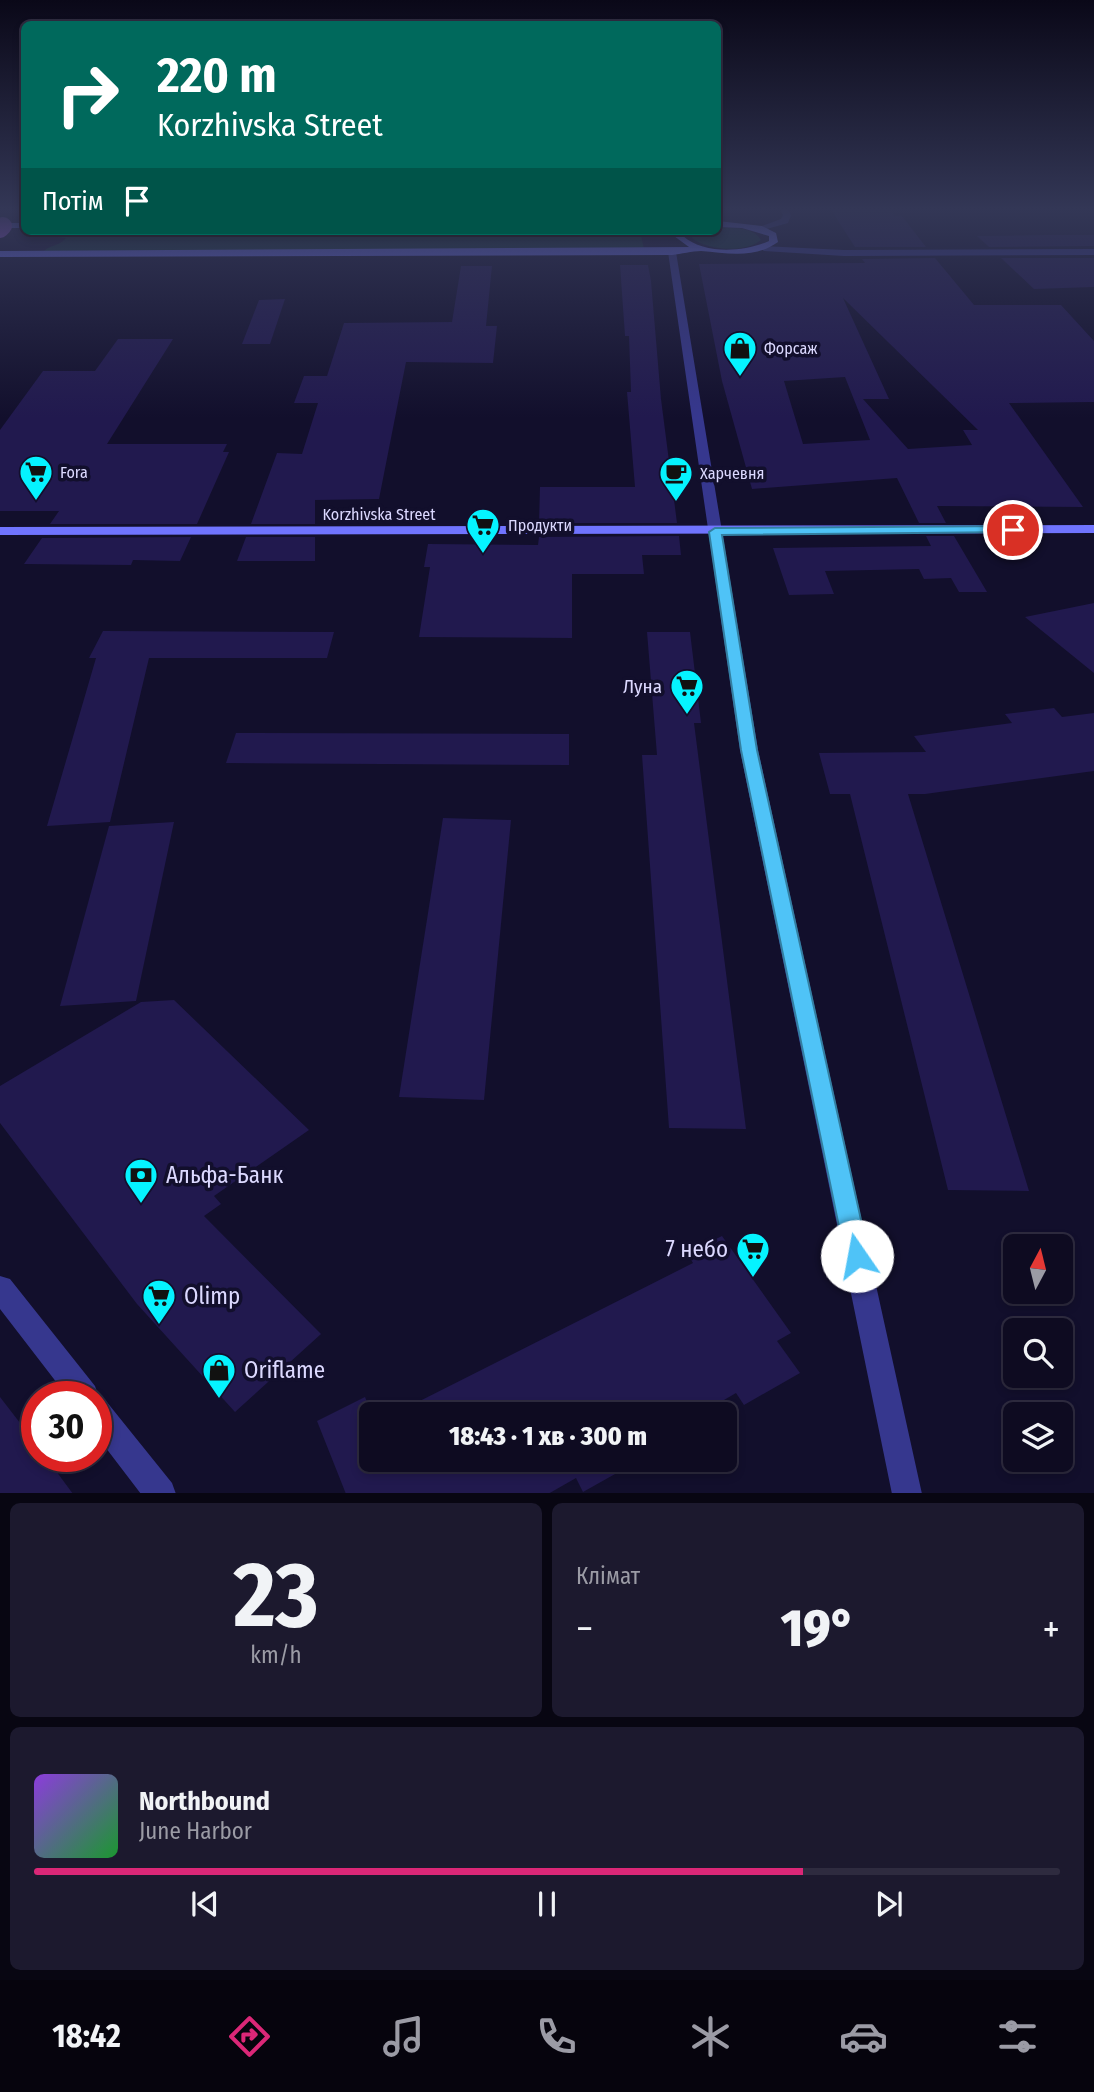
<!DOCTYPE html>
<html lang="uk">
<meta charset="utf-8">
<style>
:root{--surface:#0e0b21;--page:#1c192e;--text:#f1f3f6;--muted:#9b9ba5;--line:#2e2b3f;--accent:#db2777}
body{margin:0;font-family:"Fira Sans Condensed",sans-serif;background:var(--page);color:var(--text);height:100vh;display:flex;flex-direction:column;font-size:26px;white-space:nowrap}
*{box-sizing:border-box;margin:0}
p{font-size:23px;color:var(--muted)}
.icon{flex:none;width:38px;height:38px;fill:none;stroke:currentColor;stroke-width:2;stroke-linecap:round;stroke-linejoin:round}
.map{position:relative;height:1493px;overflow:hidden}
.drawer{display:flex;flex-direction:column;gap:10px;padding:10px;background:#080612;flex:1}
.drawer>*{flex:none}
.banner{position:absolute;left:21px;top:21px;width:700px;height:214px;border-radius:10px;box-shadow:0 4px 10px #0003,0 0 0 2px var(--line);background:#00695c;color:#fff;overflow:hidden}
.needle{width:46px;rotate:7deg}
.tools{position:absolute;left:1003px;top:1234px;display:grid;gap:14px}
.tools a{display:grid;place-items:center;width:70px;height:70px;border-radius:10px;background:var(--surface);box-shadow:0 4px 10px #0003,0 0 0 2px var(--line);font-size:35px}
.speed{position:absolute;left:21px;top:1381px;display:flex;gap:14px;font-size:35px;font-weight:700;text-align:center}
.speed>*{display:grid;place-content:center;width:91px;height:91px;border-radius:50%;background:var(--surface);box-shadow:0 4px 10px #0003,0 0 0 2px var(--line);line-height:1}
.speed .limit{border:10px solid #d22;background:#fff;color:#111}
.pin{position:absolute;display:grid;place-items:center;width:60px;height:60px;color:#fff;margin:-30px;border:4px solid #fff;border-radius:50%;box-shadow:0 2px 7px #0007}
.me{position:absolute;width:77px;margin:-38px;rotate:348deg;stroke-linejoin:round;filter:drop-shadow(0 0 5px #0008)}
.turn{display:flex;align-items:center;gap:24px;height:147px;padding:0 21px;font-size:32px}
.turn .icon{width:91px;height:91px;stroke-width:2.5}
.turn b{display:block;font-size:49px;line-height:60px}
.then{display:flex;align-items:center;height:66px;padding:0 21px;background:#0003;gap:14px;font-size:26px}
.big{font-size:52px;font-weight:800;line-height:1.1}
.drawer .widget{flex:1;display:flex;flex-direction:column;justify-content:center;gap:10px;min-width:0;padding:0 24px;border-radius:10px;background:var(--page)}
.drawer .dial{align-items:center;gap:0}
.dial b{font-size:91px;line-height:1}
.song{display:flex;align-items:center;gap:21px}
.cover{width:84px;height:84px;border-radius:10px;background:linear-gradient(135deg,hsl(270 70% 55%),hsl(130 70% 35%))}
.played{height:7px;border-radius:4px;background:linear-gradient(90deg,var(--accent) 75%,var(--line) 75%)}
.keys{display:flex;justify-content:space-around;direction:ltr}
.heat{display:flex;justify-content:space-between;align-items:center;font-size:38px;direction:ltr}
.drawer .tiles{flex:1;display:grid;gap:10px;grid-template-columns:1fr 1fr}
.widget:last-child{grid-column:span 2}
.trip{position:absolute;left:359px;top:1402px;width:378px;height:70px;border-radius:10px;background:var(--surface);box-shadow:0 4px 10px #0003,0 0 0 2px var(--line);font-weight:800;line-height:70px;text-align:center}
.dock{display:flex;height:112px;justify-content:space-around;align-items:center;background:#06040d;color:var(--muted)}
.dock .icon{width:49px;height:49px}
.dock .on{color:var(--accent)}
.dock b{font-size:32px;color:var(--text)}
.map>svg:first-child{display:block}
</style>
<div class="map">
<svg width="1094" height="1494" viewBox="0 0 1094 1494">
<rect width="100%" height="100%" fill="#120f2c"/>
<g fill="#113633">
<path d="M718,228c14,0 35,-2 43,12 -16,13 -52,11 -69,-2l2,-5 24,-2z"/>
<path d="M63,231h577l4,18 -601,3c7,-8 16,-5 23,-14l-9,-1z"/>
</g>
<g fill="#21194e" fill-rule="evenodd">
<polygon points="831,210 890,210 895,216 901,215 926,247 855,247"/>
<polygon points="1046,235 1094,235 1094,246 989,247 977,236"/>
<path d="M935,258l39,47h87l33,36v61l-85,1 74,104 -146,-1 9,17h-27l-22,-45 -145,11 -30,-108 -23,-117 166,-1 -3,-4zM843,298l135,132h-15l9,15 -64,4 -45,-50h26zM845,377l25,63 -67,4 -19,-63z"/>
<polygon points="1001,258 1094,258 1094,287 1034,289"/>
<polygon points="620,265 648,265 651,281 661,399 677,523 539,523 540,487 635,487 627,392 631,392 629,336 625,336"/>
<polygon points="461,266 492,266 486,326 497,326 493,363 406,362 379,499 315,500 315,524 251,524 277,453 302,454 318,403 294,403 304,376 327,376 344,323 452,322"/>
<polygon points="285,299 270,344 242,344 259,300"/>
<polygon points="118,339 173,339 107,444 227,444 223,452 229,452 197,524 50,524 59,511 0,511 0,430 43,371 95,371"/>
<polygon points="679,536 681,555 642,555 644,574 572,574 572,638 419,637 430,567 424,567 428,544 538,545 539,537"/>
<polygon points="926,536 954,536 987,592 959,592 951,578 924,579 919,569 825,571 834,594 789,595 773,548 931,546"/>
<polygon points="191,537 180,561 133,560 131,565 24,564 42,538"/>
<polygon points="246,537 315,537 315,561 237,561"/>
<polygon points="1094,603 1094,673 1025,617"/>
<polygon points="103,631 334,632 327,658 149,658 110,822 47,826 96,658 89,658"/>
<polygon points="647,632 690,632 701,723 694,723 746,1129 669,1128 642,755 657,755"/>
<polygon points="1054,708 1062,717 1094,713 1094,771 925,794 908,794 1029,1191 948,1190 850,794 830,794 819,753 926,752 914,736 1012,723 1005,714"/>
<polygon points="236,733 569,734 569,765 226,763"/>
<polygon points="443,818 511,820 484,1100 399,1097"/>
<polygon points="174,822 136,1001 60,1006 109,826"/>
<polygon points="174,1000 309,1130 214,1196 221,1204 204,1216 321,1334 235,1412 137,1304 0,1123 0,1086 141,1002"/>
<polygon points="722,1236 791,1333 777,1341 800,1373 744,1405 736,1393 700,1414 394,1414 693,1263 687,1253"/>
<polygon points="0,1397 37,1445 37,1456 45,1456 73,1494 0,1494"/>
<polygon points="365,1397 372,1414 371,1460 640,1460 583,1492 576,1478 548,1494 346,1494 317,1421"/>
</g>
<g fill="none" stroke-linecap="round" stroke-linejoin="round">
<g fill="#36378e" fill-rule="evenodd">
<polygon points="780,209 788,209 791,215 788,223 759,231 759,227 781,219 783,215"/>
<polygon points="761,246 844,250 1094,249 1094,255 844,256 764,251 760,248"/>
<polygon points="672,249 676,252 758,750 922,1494 892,1494 740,750 668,252"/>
<polygon points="0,1276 10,1279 95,1386 99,1398 106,1401 172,1483 176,1494 141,1494 96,1435 96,1396 67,1396 0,1309"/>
</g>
<g fill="#7074ff" fill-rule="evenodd">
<path d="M718,221l44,5 14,7 2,9c-23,17 -51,11 -77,9 -9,0 -20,3 -29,4l-672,2v-6l689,-4 -15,-11 4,-5h8l-3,5c22,19 61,16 86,5v-5l-27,-8 -24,-1z"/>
<polygon points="3,223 24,223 24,228 0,228"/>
<polygon points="1094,525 1094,533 0,535 0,527"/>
</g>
<polyline stroke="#bb60ff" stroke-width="18" points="0,229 3,226"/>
</g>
<linearGradient id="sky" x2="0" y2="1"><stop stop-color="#0a0818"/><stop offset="0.5" stop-color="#333756"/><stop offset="1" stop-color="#333756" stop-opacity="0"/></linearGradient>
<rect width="1094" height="418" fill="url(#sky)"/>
<polygon fill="#4fc3f7" stroke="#337fa1" stroke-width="2" points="1013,526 1019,530 1017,532 722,535 757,750 869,1256 865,1264 857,1267 848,1264 845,1256 741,750 709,532 715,528"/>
<defs>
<symbol id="shop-pin" viewBox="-11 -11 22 30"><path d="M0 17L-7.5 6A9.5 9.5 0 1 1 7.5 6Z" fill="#05f3ff" stroke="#120f2c"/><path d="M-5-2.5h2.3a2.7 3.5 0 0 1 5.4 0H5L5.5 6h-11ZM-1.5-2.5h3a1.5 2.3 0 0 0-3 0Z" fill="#111"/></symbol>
<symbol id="supermarket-pin" viewBox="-11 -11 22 30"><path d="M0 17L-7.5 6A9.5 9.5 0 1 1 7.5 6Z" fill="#05f3ff" stroke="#120f2c"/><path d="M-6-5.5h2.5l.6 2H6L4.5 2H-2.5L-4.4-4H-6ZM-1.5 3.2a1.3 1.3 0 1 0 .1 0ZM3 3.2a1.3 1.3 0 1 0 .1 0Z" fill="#111"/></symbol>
<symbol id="cafe-pin" viewBox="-11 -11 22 30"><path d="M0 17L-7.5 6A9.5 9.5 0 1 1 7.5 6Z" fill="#05f3ff" stroke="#120f2c"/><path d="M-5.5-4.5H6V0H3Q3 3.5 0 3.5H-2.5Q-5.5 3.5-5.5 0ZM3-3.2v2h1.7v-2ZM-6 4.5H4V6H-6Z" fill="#111"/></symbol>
<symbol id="bank-pin" viewBox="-11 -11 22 30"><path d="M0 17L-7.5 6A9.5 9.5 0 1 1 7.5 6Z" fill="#05f3ff" stroke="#120f2c"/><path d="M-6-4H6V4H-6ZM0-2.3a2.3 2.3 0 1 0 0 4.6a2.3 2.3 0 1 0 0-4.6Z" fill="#111"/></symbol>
</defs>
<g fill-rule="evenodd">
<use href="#shop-pin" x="721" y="329" width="38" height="52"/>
<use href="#supermarket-pin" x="17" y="453" width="38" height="52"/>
<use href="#cafe-pin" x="657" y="454" width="38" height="52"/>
<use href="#supermarket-pin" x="464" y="506" width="38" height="52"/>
<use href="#supermarket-pin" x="668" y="667" width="38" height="52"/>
<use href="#bank-pin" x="122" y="1156" width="38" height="52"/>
<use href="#supermarket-pin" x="734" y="1230" width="38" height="52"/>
<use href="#supermarket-pin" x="140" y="1277" width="38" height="52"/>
<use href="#shop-pin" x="200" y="1351" width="38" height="52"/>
</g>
<g text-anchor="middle" stroke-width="7" stroke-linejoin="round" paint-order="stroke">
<g font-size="16" fill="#dcd9ff" stroke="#120f2c" text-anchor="start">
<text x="764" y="354">Форсаж</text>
<text x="60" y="478">Fora</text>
<text x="700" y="479">Харчевня</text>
<text x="508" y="531">Продукти</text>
</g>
<g font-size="16" fill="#dcd9ff" stroke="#120f2c">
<text x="379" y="520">Korzhivska Street</text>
</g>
<g font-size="19" fill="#dcd9ff" stroke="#120f2c" text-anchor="end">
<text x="662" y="693">Луна</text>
</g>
<g font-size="23" fill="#dcd9ff" stroke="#120f2c" text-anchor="start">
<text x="166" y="1183">Альфа-Банк</text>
<text x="728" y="1257" text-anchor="end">7 небо</text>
<text x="184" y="1304">Olimp</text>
<text x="244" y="1378">Oriflame</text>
</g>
</g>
</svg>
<div class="tools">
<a><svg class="needle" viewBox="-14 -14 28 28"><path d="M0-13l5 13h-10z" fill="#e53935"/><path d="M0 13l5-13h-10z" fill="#9b9ba5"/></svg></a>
<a><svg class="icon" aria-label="search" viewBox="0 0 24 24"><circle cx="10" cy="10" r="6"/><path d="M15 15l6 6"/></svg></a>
<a><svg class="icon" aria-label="layers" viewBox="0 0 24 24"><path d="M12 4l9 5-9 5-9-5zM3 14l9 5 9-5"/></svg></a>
</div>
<div class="speed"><div class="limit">30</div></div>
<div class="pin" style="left:1013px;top:530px;background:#d93025"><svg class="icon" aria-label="arrive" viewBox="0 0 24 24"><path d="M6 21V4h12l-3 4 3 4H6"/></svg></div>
<svg class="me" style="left:857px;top:1256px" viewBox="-20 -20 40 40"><circle r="19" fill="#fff"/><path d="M0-13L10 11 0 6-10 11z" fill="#4fc3f7"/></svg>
<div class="trip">18:43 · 1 хв · 300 m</div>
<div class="banner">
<div class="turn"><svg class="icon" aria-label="right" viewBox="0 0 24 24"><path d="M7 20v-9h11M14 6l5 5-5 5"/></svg><div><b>220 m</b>Korzhivska Street</div></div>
<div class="then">Потім<svg class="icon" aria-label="arrive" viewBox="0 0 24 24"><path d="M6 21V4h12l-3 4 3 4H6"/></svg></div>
</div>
</div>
<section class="drawer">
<div class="tiles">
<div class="widget dial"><b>23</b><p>km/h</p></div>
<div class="widget"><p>Клімат</p>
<div class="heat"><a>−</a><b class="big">19°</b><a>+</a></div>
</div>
<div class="widget">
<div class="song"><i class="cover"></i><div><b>Northbound</b><p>June Harbor</p></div></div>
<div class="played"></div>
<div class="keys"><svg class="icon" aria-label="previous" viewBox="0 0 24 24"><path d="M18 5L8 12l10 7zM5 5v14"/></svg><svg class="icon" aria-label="pause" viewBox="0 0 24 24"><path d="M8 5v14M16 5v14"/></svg><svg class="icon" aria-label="next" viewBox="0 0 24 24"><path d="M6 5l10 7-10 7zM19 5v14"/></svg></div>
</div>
</div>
</section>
<nav class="dock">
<b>18:42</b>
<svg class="icon on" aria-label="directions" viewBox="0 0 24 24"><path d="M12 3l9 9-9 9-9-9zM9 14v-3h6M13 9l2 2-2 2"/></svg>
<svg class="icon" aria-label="music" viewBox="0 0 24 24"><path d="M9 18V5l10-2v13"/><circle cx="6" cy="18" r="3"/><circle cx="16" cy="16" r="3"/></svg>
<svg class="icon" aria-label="phone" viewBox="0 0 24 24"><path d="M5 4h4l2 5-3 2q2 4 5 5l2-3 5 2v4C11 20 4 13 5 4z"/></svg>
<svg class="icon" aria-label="climate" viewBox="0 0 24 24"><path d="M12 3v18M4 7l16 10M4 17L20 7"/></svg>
<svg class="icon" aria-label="car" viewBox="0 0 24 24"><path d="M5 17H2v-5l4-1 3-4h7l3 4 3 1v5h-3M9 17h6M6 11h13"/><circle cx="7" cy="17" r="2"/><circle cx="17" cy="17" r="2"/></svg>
<svg class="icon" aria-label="filters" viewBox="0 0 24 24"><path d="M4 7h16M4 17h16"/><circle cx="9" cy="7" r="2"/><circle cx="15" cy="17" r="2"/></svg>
</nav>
